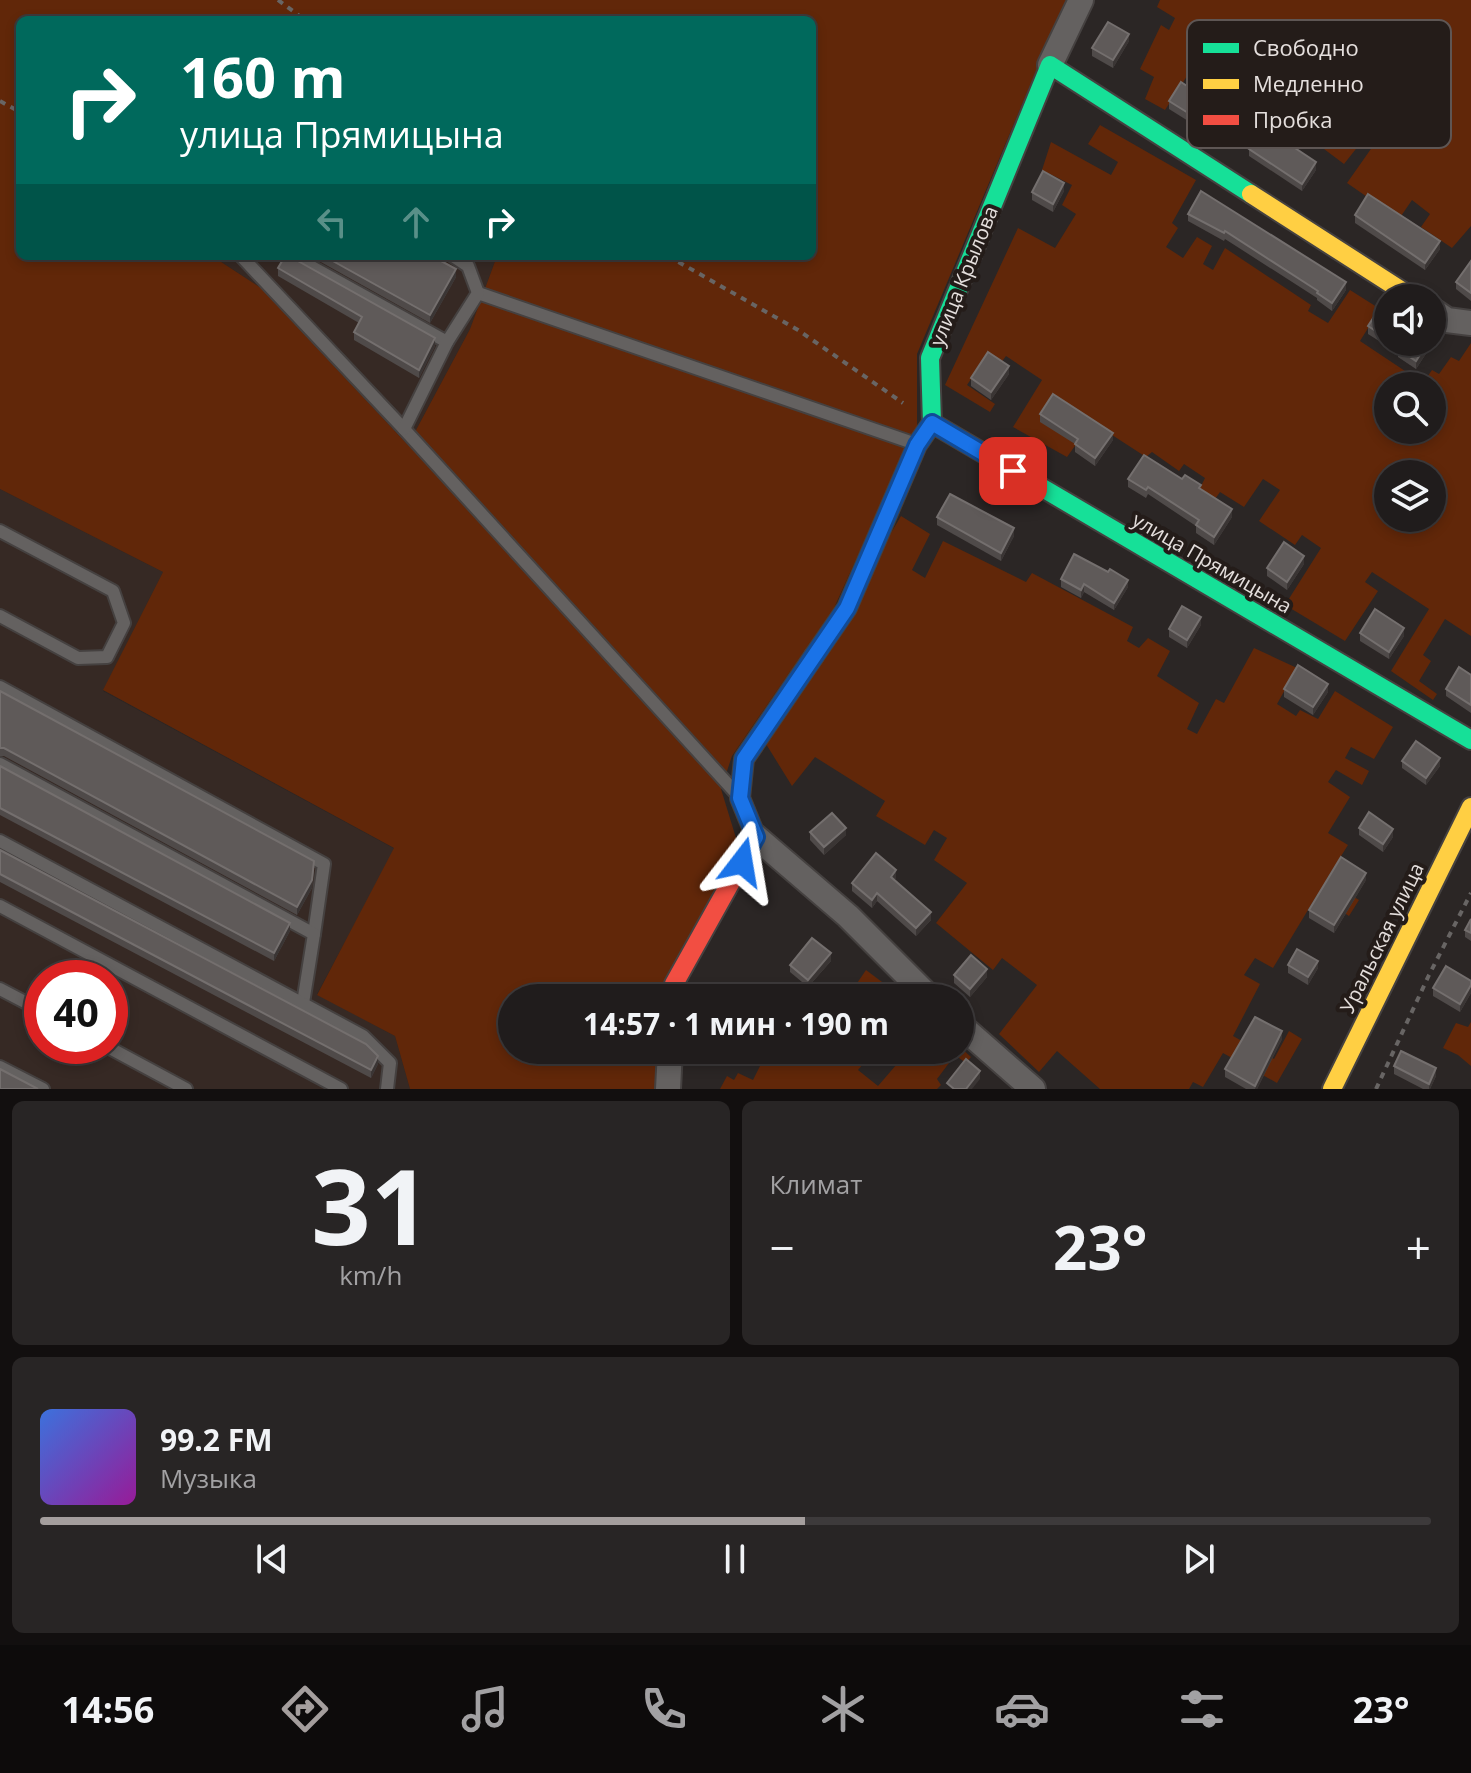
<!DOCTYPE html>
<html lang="ru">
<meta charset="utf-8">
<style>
:root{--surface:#201c1c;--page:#282525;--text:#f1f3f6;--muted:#a2a1a3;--line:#3d3a3b;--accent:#a49e9d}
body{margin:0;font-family:"Open Sans",sans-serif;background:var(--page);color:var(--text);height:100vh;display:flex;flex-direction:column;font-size:30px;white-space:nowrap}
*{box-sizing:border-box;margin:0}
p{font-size:26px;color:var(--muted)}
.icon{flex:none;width:44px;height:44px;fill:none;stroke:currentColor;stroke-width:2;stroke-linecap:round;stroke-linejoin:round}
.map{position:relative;height:1089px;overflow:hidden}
.drawer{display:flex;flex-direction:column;gap:12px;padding:12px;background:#120f0f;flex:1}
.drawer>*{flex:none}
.top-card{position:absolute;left:16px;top:16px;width:800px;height:244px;border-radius:12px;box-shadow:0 4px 12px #0003,0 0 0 2px var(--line);background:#00695c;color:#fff;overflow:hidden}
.fabs{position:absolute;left:1374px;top:284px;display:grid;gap:16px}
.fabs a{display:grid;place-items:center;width:72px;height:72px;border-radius:50%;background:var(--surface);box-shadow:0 4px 12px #0003,0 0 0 2px var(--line);font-size:40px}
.speed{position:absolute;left:24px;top:960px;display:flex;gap:16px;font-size:40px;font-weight:700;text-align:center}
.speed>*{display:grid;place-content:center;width:104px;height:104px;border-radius:50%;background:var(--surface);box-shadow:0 4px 12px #0003,0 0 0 2px var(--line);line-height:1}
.speed .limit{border:12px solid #d22;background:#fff;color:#111}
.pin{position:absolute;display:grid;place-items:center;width:68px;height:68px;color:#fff;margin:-34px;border-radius:16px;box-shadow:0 4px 12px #0006}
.me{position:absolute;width:88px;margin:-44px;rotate:14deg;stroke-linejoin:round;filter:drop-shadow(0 0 6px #0008)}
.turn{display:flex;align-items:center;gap:28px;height:168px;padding:0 32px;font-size:36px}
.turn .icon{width:104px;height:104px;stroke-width:2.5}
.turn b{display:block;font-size:56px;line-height:68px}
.lanes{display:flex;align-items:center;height:76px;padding:0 32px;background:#0003;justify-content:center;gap:40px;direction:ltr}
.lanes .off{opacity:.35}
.big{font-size:60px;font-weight:700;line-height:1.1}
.drawer .card{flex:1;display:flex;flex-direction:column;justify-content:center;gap:12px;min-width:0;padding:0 28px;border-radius:12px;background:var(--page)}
.drawer .dial{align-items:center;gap:0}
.dial b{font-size:104px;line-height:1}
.song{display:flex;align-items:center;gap:24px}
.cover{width:96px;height:96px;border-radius:12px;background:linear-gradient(135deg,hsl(220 70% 55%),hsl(300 70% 35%))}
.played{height:8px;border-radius:4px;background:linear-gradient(90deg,var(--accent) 55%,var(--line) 55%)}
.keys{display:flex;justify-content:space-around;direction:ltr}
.heat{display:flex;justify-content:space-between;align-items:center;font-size:44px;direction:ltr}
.drawer .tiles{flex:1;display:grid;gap:12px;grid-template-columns:1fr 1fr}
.card:last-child{grid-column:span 2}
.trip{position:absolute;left:498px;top:984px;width:476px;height:80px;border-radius:40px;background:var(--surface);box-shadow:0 4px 12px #0003,0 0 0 2px var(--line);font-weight:700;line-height:80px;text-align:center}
.dock{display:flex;height:128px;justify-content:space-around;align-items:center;background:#0d0b0b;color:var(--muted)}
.dock .icon{width:56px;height:56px}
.dock .selected{color:var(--accent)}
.dock b{font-size:36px;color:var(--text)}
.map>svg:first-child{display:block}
</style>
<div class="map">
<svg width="1471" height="1089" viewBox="0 0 1471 1089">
<rect width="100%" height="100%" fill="#2b2625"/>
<g fill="#362924" fill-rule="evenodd">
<polygon points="212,256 497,256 470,329 408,445 261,288"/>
<path d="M0,489l163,83 -60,119 292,158 -78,145 78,42 15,53h-410zM42,978h68v68h-68z"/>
</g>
<g fill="#612709" fill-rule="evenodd">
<path d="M0,0h1066l-149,354v72l-83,182 -102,148 -11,33 19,62 -76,147h-152v52h149l-3,39h-248l-15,-53 -78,-41 77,-147 -291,-158 60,-118 -163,-83zM20,20h792v236h-315l-27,73 -62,116 -147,-157 -49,-32h-192z"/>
<polygon points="1160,0 1471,0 1471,226 1452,248 1421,227 1430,214 1412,200 1399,219 1347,183 1373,146 1363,140 1344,164 1308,137 1310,129 1294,118 1289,125 1265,105 1285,77 1273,68 1238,110 1216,96 1218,91 1189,73 1165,110 1145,99 1154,77 1140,69 1161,25 1169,30 1175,18 1157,7"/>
<path d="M1100,125l96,55 -24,43 6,5 -12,19 17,11 14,-21 15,9 -9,18 10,6 12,-22 86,57 -3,6 20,12 22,-33 30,19 -20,32 63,42 9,-13 7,4 12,-17 8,4 12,-18v293l-26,-17 -22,36 8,6 -12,20 18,13 -4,6 -42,-29 38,-62 -57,-37 -7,10 13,9 -33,50 -60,-36 36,-57 -19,-13 -7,10 -36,-24 21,-31 -17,-11 -19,28 -24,-15 -5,7 -15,-11 5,-10 -21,-14 -5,7 -27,-19 -6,5 -54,-35 -25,35 -54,-30 29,-47 -36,-24 -6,8 -13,-9 -20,30 28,19 -5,8 -45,-27 73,-157 37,20 21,-34 -14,-9 10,-20 -30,-15 9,-28 60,33 7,-13 -30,-18zM1388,386h44v44h-44zM1388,474h44v44h-44z"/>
<polygon points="901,516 930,534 912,570 925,578 943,541 1026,582 1032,573 1133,627 1127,641 1139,648 1148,638 1170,651 1157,676 1199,703 1187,729 1197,734 1216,699 1224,703 1254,648 1297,668 1277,704 1296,716 1300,710 1318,719 1335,691 1393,727 1374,759 1351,747 1345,758 1369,771 1362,785 1336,770 1328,782 1350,797 1328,833 1348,845 1326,880 1359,900 1349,916 1317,895 1273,968 1255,958 1244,975 1260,984 1233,1036 1274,1059 1289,1031 1302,1039 1277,1083 1223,1053 1203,1087 1193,1082 1189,1089 1100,1089 1057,1051 1039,1072 999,1034 1037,985 1002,958 993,970 936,923 967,883 934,860 947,838 934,830 925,845 876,816 885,801 815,757 792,786 766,744"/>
<polygon points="866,970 890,988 882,998 847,998"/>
<polygon points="1471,1022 1471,1066 1458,1055 1443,1048 1456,1023 1468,1027"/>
<polygon points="960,1047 971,1057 966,1063 955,1055 937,1079 941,1085 937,1089 720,1089 727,1076 734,1080 738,1073 753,1080 768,1050 859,1050 868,1058 858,1070 878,1086 909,1050 960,1050"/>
</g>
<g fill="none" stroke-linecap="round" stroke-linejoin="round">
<defs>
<g id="lane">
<polyline points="241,256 404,429 735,792"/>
<polyline points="292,256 447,342"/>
<polyline points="478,293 913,443"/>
<polyline points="404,429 447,342 478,293 468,266 453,256"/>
<polyline points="0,531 113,591 124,623 107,657 78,658 0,616"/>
<polyline points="0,687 324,864 314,934"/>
<polyline points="0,764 314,934 303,1003"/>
<polyline points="0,841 363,1036 390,1063 387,1089"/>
<polyline points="0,906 341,1089"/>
<polyline points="0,989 42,1011"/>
<polyline points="106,1046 186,1089"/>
<polyline points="0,1067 43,1089"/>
</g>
<g id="street">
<polyline points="1050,65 1081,0"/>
<polyline points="1432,310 1447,320 1471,323"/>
<polyline points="756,837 848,916 930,998"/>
<polyline points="960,1025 1033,1089"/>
<polyline points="668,1089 670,1050"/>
</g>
<g id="fast">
<polyline points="932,423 1471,740"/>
<polyline points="814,656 847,608 917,445 932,423 930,358 1050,65 1251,194"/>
</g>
<g id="slow">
<polyline points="1251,194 1413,298"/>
<polyline points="1332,1089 1471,807"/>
</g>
<polyline id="jam" points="673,998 674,984 756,837 740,798 744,759 814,656"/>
</defs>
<use href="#lane" stroke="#454140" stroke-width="16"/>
<use href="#street" stroke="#454140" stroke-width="28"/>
<use href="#fast" stroke="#454140" stroke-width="22"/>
<use href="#slow" stroke="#454140" stroke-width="22"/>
<use href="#jam" stroke="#454140" stroke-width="22"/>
<g stroke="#686564" stroke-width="4" stroke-dasharray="6 6" stroke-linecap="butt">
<polyline points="278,0 305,20"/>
<polyline points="0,101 20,112"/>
<polyline points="668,256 798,330 903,403"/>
<polyline points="1376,1089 1429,975 1471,893"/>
</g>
<use href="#lane" stroke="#646160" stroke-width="12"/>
<use href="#street" stroke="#646160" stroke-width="24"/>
<use href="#fast" stroke="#16e098" stroke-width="18"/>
<use href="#slow" stroke="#ffcf43" stroke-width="18"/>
<use href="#jam" stroke="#f24e42" stroke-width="18"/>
</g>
<g fill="#4f4a49">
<polygon points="1129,41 1113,68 1092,56 1092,48"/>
<polygon points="1169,101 1205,105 1193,124 1169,109"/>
<polygon points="1285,141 1316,170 1302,191 1249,156 1249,149"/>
<polygon points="1064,191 1053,212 1032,200 1032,192"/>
<polygon points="1188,214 1346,290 1332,311 1317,300 1317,298 1225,239 1224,241 1188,221"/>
<polygon points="1355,215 1440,249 1425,270 1355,223"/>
<polygon points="310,256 432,256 456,277 430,323"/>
<polygon points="1471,261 1471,301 1456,289 1456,282"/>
<polygon points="278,268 435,346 419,378 354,340 354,332 359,323 278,276"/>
<polygon points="1388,311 1388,342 1431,342 1431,346 1416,369 1398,357 1398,353 1368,334 1368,326"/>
<polygon points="1009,374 991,400 971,386 971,378"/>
<polygon points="1040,414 1113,440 1095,466 1075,452 1075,444 1040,422"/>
<polygon points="1128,479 1182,479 1201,489 1232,517 1214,545 1196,533 1196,526 1148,494 1146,498 1128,487"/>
<polygon points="937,517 1014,536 1001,561 937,525"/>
<polygon points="1304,564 1287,590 1267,576 1267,568"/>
<polygon points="1061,579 1128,587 1114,610 1084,592 1081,598 1061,587"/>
<polygon points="1201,625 1187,648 1169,637 1169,629"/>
<polygon points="1360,633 1404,636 1389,659 1360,641"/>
<polygon points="1471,675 1471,713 1446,696 1446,689"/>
<polygon points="1284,689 1328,692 1313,715 1284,697"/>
<polygon points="0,691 314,869 312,888 297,915 4,756 0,756"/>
<polygon points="1402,761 1440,766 1426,785 1402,768"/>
<polygon points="0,766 290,931 274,961 0,815"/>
<polygon points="1359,828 1393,837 1383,852 1359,835"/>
<polygon points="810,832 846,835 824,855 810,840"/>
<polygon points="0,850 378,1064 371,1078 0,882"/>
<polygon points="896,878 894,880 931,920 916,936 877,901 872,908 852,891 852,883"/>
<polygon points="1366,880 1334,933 1309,918 1309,910"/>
<polygon points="1471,919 1471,941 1465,937 1465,930"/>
<polygon points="831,961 808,987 790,972 790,965"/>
<polygon points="1288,965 1318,968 1308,985 1288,973"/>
<polygon points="954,975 987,977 970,997 954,983"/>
<polygon points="1471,981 1471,993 1460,1012 1433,996 1433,988"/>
<polygon points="1282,1039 1257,1089 1246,1089 1225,1077 1225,1069"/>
<polygon points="731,1050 763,1050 754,1066 731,1053"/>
<polygon points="1394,1066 1436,1076 1430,1089 1423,1089 1394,1074"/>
</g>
<g fill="#3a3534">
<polygon points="1129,34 1129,41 1113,68 1113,60"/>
<polygon points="1205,98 1205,105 1193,124 1193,116"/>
<polygon points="1316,162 1316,170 1302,191 1302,184"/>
<polygon points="1064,183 1064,191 1053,212 1053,204"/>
<polygon points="1440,241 1440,249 1425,270 1425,263"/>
<polygon points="456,269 456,277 430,323 430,315"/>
<polygon points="1346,282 1346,290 1332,311 1332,303"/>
<polygon points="435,338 435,346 419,378 419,370"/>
<polygon points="1428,342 1431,342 1431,346 1416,369 1416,361"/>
<polygon points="1009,366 1009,374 991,400 991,392"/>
<polygon points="1113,433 1113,440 1095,466 1095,458"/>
<polygon points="1232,509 1232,517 1214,545 1214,537"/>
<polygon points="1014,528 1014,536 1001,561 1001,553"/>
<polygon points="1304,556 1304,564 1287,590 1287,582"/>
<polygon points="1128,580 1128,587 1114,610 1114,603"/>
<polygon points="1084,584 1084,592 1081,598 1081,590"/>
<polygon points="1201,617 1201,625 1187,648 1187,640"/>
<polygon points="1404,628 1404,636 1389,659 1389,652"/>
<polygon points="1328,684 1328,692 1313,715 1313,707"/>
<polygon points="1440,758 1440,766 1426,785 1426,778"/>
<polygon points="846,828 846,835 824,855 824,847"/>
<polygon points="1393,829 1393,837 1383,852 1383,844"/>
<polygon points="314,861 312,888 297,915 297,907"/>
<polygon points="896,870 896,878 891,885 891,877"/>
<polygon points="1366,873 1366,880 1334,933 1334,925"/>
<polygon points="877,893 877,901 872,908 872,900"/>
<polygon points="931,912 931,920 916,936 916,928"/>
<polygon points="290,923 290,931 274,961 274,953"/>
<polygon points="831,953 831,961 808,987 808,980"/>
<polygon points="1318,961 1318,968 1308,985 1308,977"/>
<polygon points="987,969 987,977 970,997 970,989"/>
<polygon points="1471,985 1471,993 1460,1012 1460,1004"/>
<polygon points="1282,1031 1282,1039 1257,1089 1255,1089 1255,1086"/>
<polygon points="758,1050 763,1050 754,1066 754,1058"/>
<polygon points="378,1056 378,1064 371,1078 371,1070"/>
<polygon points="1436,1068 1436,1076 1430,1089 1429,1089 1429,1084"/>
<polygon points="980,1071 980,1079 972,1089 966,1089"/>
</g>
<g fill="#5f5a59" stroke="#746f6e" stroke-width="2">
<polygon points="1108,22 1129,34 1113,60 1092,48"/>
<polygon points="1181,82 1205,98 1193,116 1169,101"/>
<polygon points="1266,124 1285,137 1283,140 1316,162 1302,184 1249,149"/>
<polygon points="1043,171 1064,183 1053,204 1032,192"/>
<polygon points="1201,191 1346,282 1332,303 1317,293 1318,291 1225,231 1224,233 1188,214"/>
<polygon points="1368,194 1440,241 1425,263 1355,215"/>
<polygon points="285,256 289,256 435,338 419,370 354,332 362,317 278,268"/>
<polygon points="324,256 432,256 456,269 430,315"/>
<polygon points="1471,261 1471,293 1456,282"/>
<polygon points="1381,306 1388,311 1388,339 1368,326"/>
<polygon points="1392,342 1428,342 1416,361 1398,349 1400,347"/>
<polygon points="988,352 1009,366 991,392 971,378"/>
<polygon points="1053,394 1113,433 1095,458 1075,444 1078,439 1040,414"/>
<polygon points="1144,455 1182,479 1185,475 1201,485 1199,488 1232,509 1214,537 1196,525 1199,520 1148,487 1146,490 1128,479"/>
<polygon points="950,494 1014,528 1001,553 937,517"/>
<polygon points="1284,542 1304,556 1287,582 1267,568"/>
<polygon points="1074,554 1108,572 1110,569 1128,580 1114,603 1084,584 1081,590 1061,579"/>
<polygon points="1182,606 1201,617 1187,640 1169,629"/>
<polygon points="1375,609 1404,628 1389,652 1360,633"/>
<polygon points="1298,665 1328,684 1313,707 1284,689"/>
<polygon points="1459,667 1471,675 1471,705 1446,689"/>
<polygon points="0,691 314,861 312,880 297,907 4,748 0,748"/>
<polygon points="1416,741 1440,758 1426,778 1402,761"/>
<polygon points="0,766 290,923 274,953 0,808"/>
<polygon points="1369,812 1393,829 1383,844 1359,828"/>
<polygon points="832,813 846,828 824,847 810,832"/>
<polygon points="0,850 366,1044 378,1056 371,1070 0,874"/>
<polygon points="876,853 896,870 891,877 931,912 916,928 877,893 872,900 852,883"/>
<polygon points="1341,857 1366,873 1334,925 1309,910"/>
<polygon points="1471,919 1471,933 1465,930"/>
<polygon points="812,938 831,953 808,980 790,965"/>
<polygon points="1297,949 1318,961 1308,977 1288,965"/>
<polygon points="971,955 987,969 970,989 954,975"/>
<polygon points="1446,966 1471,981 1471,985 1460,1004 1433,988"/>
<polygon points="1255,1017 1282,1031 1255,1086 1225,1069"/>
<polygon points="739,1050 758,1050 754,1058"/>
<polygon points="1401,1051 1436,1068 1429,1084 1394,1066"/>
<polygon points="966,1059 980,1071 966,1089 954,1089 947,1083"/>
<polygon points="0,1069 38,1089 0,1089"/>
</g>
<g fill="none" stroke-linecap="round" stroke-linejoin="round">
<defs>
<polyline id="route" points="742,862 756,837 740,798 744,759 847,608 917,445 932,423 1013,471"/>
</defs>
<use href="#route" stroke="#114b97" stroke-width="20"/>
<use href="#route" stroke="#1a73e8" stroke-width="14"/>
</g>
<g text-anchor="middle" stroke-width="8" stroke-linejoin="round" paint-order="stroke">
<g font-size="20" fill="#e5dfdd" stroke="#241c19">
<text transform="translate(964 276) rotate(-68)" y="7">улица Крылова</text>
<text transform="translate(1212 563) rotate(30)" y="7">улица Прямицына</text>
<text transform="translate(1382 938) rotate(-64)" y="7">Уральская улица</text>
</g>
</g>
<rect x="1187" y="20" width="264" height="128" rx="12" fill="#241c19" stroke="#5e5654" stroke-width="2"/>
<rect x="1203" y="43" width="36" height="10" fill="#16e098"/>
<rect x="1203" y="79" width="36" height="10" fill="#ffcf43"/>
<rect x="1203" y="115" width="36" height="10" fill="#f24e42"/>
<g font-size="22" fill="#e5dfdd">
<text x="1253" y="56">Свободно</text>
<text x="1253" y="92">Медленно</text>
<text x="1253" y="128">Пробка</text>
</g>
</svg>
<div class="fabs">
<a><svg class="icon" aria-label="sound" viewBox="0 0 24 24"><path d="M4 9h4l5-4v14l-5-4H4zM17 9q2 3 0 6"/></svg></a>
<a><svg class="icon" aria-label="search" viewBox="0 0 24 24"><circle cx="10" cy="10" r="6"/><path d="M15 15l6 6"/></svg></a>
<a><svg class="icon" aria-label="layers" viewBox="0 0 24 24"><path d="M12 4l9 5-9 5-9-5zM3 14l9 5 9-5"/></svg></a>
</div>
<div class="speed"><div class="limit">40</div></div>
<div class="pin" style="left:1013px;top:471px;background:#d93025"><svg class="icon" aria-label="arrive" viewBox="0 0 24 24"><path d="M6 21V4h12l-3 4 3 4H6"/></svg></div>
<svg class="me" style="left:742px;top:862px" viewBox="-20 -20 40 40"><path d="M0-17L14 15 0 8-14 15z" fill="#1a73e8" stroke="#fff" stroke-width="4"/></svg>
<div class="trip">14:57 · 1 мин · 190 m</div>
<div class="top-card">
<div class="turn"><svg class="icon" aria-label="right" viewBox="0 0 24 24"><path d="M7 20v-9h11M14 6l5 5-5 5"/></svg><div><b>160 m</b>улица Прямицына</div></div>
<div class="lanes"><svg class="icon off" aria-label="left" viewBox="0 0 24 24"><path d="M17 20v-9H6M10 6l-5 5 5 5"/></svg><svg class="icon off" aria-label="ahead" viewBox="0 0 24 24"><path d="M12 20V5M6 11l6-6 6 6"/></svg><svg class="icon" aria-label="right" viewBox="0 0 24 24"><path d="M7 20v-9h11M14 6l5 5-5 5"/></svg></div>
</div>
</div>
<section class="drawer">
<div class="tiles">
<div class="card dial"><b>31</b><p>km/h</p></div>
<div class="card"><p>Климат</p>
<div class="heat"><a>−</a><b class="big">23°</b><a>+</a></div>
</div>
<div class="card">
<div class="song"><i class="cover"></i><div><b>99.2 FM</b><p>Музыка</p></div></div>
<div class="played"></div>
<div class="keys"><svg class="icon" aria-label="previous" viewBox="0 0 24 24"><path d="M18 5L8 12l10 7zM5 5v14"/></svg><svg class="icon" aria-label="pause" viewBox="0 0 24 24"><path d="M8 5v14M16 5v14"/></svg><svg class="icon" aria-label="next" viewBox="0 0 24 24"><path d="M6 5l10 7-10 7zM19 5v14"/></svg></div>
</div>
</div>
</section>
<nav class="dock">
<b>14:56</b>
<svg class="icon selected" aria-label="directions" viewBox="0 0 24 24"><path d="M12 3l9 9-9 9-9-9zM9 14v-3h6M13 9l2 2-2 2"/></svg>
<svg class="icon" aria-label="music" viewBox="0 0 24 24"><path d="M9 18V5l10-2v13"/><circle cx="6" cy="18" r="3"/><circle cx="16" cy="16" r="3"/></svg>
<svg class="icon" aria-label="phone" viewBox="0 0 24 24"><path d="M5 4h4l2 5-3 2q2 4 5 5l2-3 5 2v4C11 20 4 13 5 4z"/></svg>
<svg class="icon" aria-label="climate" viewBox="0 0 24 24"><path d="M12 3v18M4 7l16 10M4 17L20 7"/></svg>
<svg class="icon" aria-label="car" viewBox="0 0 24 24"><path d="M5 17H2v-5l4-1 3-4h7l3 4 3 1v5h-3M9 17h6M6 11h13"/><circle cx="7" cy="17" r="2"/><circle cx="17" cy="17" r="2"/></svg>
<svg class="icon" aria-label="filters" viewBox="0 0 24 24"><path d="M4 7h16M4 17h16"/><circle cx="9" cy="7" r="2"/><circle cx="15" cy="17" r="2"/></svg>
<b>23°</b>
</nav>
